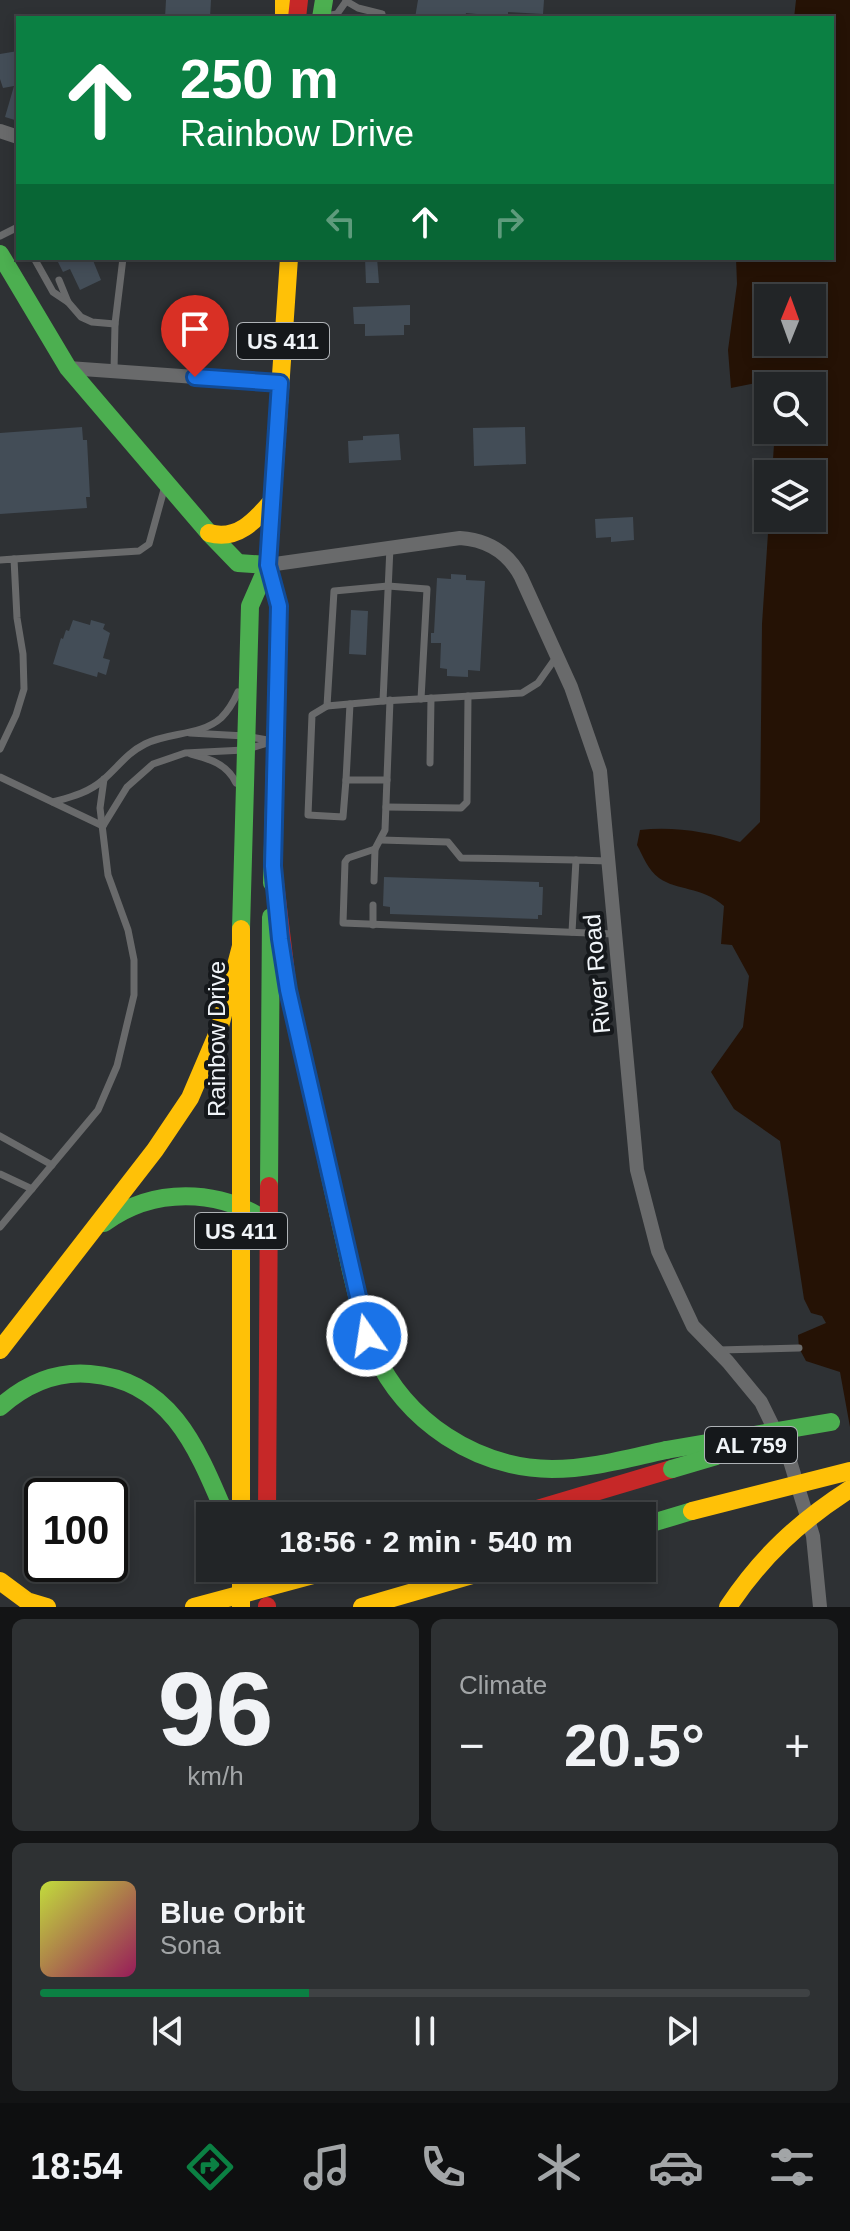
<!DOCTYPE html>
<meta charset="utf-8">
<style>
:root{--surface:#222527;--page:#2e3133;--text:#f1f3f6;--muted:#a2a5a7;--line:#3f4244;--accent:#0b8043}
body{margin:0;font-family:Arial,sans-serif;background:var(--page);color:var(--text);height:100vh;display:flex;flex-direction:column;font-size:30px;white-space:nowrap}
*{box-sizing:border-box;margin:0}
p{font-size:26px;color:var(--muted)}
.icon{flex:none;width:44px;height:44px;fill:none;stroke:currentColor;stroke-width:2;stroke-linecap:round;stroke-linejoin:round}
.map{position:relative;height:1607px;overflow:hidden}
.drawer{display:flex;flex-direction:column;gap:12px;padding:12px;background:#131415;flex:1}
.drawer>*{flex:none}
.top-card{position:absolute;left:16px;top:16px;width:818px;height:244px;border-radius:0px;box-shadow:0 4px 12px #0003,0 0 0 2px var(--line);background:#0b8043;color:#fff;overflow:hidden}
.needle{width:52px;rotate:1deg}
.tools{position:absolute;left:754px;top:284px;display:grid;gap:16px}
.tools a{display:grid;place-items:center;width:72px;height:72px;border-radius:0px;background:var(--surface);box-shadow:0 4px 12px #0003,0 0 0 2px var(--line);font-size:40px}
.speed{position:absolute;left:24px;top:1478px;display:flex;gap:16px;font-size:40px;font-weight:700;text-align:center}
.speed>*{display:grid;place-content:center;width:104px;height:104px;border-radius:50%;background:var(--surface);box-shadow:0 4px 12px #0003,0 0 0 2px var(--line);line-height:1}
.speed .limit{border:4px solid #111;border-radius:12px;background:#fff;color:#111}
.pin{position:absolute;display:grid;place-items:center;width:68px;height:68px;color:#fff;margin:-82px -34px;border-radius:50% 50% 50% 0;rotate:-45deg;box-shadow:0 0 8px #0007}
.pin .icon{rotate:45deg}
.me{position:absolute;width:88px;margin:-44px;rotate:347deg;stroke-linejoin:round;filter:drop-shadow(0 0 6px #0008)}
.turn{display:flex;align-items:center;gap:28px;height:168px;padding:0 32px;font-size:36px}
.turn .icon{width:104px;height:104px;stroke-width:2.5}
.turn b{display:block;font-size:56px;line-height:68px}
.lanes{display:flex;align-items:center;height:76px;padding:0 32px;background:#0003;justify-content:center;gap:40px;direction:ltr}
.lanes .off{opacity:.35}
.big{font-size:60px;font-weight:700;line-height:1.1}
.drawer .tile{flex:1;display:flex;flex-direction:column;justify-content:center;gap:12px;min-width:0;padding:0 28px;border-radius:12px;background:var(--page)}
.drawer .dial{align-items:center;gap:0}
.dial b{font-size:104px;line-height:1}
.song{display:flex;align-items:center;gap:24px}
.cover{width:96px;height:96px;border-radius:12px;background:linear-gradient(135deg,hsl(70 70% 55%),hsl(330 70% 35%))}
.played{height:8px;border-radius:4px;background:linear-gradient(90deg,var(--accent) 35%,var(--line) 35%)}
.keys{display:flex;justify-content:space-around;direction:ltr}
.heat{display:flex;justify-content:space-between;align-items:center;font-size:44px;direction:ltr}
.drawer .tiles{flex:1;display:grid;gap:12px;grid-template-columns:1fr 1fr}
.tile:last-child{grid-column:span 2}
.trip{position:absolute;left:196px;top:1502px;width:460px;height:80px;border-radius:0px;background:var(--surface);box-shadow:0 4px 12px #0003,0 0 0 2px var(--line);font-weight:700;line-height:80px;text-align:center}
.tab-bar{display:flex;height:128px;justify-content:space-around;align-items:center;background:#0e0f10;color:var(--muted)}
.tab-bar .icon{width:56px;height:56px}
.tab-bar .current{color:var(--accent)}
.tab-bar b{font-size:36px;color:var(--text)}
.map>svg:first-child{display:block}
</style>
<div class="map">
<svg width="850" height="1607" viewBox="0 0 850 1607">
<rect width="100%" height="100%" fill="#2e3134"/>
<path fill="#251205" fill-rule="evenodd" d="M796,0h54v1427l-10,-55 -34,-11 -7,-13 -1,-13 28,-12 -4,-7 -11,-3 -7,-14 -24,-158 -46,-32 -23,-37 32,-45 6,-51 -17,-31 -11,-1 3,-38c-23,-20 -47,-15 -65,-28 -11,-8 -16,-22 -22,-33l3,-15c33,-4 69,2 100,12l20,-20 2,-198 7,-106h43v-44h-40l3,-44h37v-44h-44v13l-12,-16 -25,5 -3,-38 9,-66 -1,-26h96v-240h-38zM768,298h44v44h-44z"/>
<g fill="#434d57">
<polygon points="166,0 211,0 210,18 165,18"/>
<polygon points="418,0 544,0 543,14 508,12 508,17 466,13 465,18 415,18"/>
<polygon points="18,51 18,121 5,117 14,86 3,88 0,79 0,54"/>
<polygon points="56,258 92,258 101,280 80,290 70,269 63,272"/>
<polygon points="365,258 377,258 379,283 366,283"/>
<polygon points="183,302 220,305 219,323 211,322 210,334 180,331"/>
<polygon points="410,305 410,325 404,325 404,335 365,336 365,324 354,324 353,307"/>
<polygon points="82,427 83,440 87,440 90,497 86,497 87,508 0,514 0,433"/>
<polygon points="525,427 526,464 474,466 473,428"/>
<polygon points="399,434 401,460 349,463 348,441 363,440 363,436"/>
<polygon points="633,517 634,540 611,542 611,537 596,538 595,519"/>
<polygon points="451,574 466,575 466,580 485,581 480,671 468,670 468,677 447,676 447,669 440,668 441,643 431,643 431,633 434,633 437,578 451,579"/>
<polygon points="351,610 368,611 366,655 349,654"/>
<polygon points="73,620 90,625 91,620 105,624 103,629 110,633 103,658 110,660 106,675 98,672 97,677 53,664 61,638 63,639 66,630 69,631"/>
<polygon points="384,877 539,882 539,887 543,887 542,915 538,915 538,919 390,914 390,907 383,906"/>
</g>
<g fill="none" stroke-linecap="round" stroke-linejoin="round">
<g stroke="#696a6b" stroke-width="7">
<polyline points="346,1 358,8 382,14"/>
<polyline points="325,16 337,14 347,0"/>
<polyline points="0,236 18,227"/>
<polyline points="34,258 53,292 68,302 81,317 92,322 115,324"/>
<polyline points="59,280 68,302"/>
<polyline points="114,371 115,324 123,258"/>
<polyline points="390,547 383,701 522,693 538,683 557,656"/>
<polyline points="14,559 139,551 149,544 165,486"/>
<polyline points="0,560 14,559 17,618 23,654 24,689 16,715 0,749"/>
<polyline points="390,700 385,830 375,849 348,858 345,862 343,923 614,934"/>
<polyline points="383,701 327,706 334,591 388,586 427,589 421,699"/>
<polyline points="327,706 312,715 308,815 343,817 346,780 387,780"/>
<polyline points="190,733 245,736 273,741"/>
<path d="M191,754c19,5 36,10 45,29"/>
<polyline points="430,763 431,698"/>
<polyline points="0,777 103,826"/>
<polyline points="346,780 350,704"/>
<path d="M53,802c18,-5 35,-9 50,-22 15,-13 24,-27 42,-36 23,-12 56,-8 76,-26 7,-7 13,-17 17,-26"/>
<polyline points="386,807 461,808 467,802 468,696"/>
<polyline points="103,826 127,787 153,764 185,753 244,750 271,742"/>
<polyline points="381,840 448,842 461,858 576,860"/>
<polyline points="374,881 375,849"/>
<polyline points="373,925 373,905"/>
<polyline points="572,932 576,860 608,861"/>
<polyline points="0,1136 52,1165"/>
<polyline points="0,1174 32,1189"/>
<polyline points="0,1227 98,1110 117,1066 134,995 134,960 128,930 108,875 100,808 104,779"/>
<polyline points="719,1350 799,1348"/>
</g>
<g stroke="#696a6b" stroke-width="14">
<polyline points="0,131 18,137"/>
<polyline points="68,368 280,383"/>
<path d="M268,565l192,-27c28,2 48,14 61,39l50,110 29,84 37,399 21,81 35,75 35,36 33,40 29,59 23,75 7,71"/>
</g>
<g stroke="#4caf50" stroke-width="18">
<polyline points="321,18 324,0"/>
<polyline points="0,254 68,368 209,533 238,563 268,565"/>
<polyline points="272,883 279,606 268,565 275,463"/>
<polyline points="241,929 250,606 268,565"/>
<path d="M326,1158c8,38 17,75 25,113 7,27 12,55 23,81 32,70 102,116 178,117 39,0 77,-11 114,-19"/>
<polyline points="269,1186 271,917"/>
<path d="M104,1223c49,-36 114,-35 164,-1"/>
<path d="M0,1407c25,-22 56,-36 90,-33 81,6 108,76 136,142"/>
<polyline points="642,1526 692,1511"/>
</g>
<g stroke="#ffc107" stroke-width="18">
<polyline points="284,0 284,18"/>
<polyline points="275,463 289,258"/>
<path d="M209,533c28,8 46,-12 63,-32"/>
<polyline points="0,1350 155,1150 190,1098 219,1030 241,946"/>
<polyline points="241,1516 241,929"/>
<polyline points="241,1568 241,1607"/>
<polyline points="0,1581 27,1601 47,1607"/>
<polyline points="362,1607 496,1568"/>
</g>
<g stroke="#c62828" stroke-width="18">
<polyline points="297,18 299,0"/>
<polyline points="273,866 288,990 326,1158"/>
<polyline points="267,1516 269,1186"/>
<polyline points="514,1516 672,1469"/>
<polyline points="267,1606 267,1607"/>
</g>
<g stroke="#4caf50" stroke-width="18">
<polyline points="666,1450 831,1422"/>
<polyline points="672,1469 716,1456"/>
</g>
<g stroke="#ffc107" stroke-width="18">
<polyline points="692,1511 850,1471"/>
<polyline points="194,1607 339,1568"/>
<path d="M728,1607c33,-50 72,-86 122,-118"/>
</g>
</g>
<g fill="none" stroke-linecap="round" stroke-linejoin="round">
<defs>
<polyline id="route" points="195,377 280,383 268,565 279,606 273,866 280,939 288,990 367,1336"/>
</defs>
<use href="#route" stroke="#114b97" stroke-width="20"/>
<use href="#route" stroke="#1a73e8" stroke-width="14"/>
</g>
<g text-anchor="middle" stroke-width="8" stroke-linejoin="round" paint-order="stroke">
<g fill="#15181b" stroke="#aeb2b6" stroke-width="2">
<rect x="237" y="323" width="92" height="36" rx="6"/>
<rect x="195" y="1213" width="92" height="36" rx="6"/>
<rect x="705" y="1427" width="92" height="36" rx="6"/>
</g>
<g font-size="22" font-weight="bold" fill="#f0f4f8">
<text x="283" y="349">US 411</text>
<text x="241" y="1239">US 411</text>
<text x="751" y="1453">AL 759</text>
</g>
<g font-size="24" fill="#f0f4f8" stroke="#15181b">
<text transform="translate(597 974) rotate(-95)" y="8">River Road</text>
<text transform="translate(217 1039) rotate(-90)" y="8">Rainbow Drive</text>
</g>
</g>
</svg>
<div class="tools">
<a><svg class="needle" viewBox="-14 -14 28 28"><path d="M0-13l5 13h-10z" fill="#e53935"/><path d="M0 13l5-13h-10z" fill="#a2a5a7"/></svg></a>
<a><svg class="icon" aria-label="search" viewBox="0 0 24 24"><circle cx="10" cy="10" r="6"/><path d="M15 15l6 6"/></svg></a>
<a><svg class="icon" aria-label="layers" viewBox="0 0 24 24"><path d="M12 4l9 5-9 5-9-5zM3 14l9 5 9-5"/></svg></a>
</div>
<div class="speed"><div class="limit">100</div></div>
<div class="pin" style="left:195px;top:377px;background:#d93025"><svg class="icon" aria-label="arrive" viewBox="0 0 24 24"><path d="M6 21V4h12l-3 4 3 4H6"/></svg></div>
<svg class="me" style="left:367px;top:1336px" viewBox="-20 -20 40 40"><circle r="17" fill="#1a73e8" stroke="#fff" stroke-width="3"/><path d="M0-11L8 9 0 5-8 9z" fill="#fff"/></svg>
<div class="trip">18:56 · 2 min · 540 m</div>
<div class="top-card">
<div class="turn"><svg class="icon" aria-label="ahead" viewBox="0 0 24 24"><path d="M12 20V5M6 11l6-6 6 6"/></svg><div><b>250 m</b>Rainbow Drive</div></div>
<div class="lanes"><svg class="icon off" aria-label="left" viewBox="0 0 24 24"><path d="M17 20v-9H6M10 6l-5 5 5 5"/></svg><svg class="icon" aria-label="ahead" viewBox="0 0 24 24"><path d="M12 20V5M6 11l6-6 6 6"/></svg><svg class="icon off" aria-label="right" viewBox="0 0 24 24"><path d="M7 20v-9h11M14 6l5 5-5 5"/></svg></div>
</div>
</div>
<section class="drawer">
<div class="tiles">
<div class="tile dial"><b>96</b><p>km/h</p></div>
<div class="tile"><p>Climate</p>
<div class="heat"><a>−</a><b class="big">20.5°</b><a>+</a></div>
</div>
<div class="tile">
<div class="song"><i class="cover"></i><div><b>Blue Orbit</b><p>Sona</p></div></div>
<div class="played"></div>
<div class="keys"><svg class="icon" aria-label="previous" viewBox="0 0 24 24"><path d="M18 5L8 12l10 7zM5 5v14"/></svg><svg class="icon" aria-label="pause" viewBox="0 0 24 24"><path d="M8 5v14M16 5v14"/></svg><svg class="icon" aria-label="next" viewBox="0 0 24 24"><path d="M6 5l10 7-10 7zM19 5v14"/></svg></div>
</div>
</div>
</section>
<nav class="tab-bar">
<b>18:54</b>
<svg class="icon current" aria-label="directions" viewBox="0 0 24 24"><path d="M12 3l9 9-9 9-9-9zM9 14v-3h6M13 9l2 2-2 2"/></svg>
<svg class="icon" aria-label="music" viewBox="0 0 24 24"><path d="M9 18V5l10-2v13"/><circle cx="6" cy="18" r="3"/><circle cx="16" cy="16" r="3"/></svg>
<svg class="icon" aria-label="phone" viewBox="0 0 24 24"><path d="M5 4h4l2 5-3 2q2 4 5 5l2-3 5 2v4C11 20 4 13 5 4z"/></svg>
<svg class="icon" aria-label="climate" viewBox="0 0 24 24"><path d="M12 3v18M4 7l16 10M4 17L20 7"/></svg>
<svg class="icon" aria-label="car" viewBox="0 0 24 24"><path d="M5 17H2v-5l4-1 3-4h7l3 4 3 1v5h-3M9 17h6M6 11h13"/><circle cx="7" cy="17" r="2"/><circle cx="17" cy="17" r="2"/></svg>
<svg class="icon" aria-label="filters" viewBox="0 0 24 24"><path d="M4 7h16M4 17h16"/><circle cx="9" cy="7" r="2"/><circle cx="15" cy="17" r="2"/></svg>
</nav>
